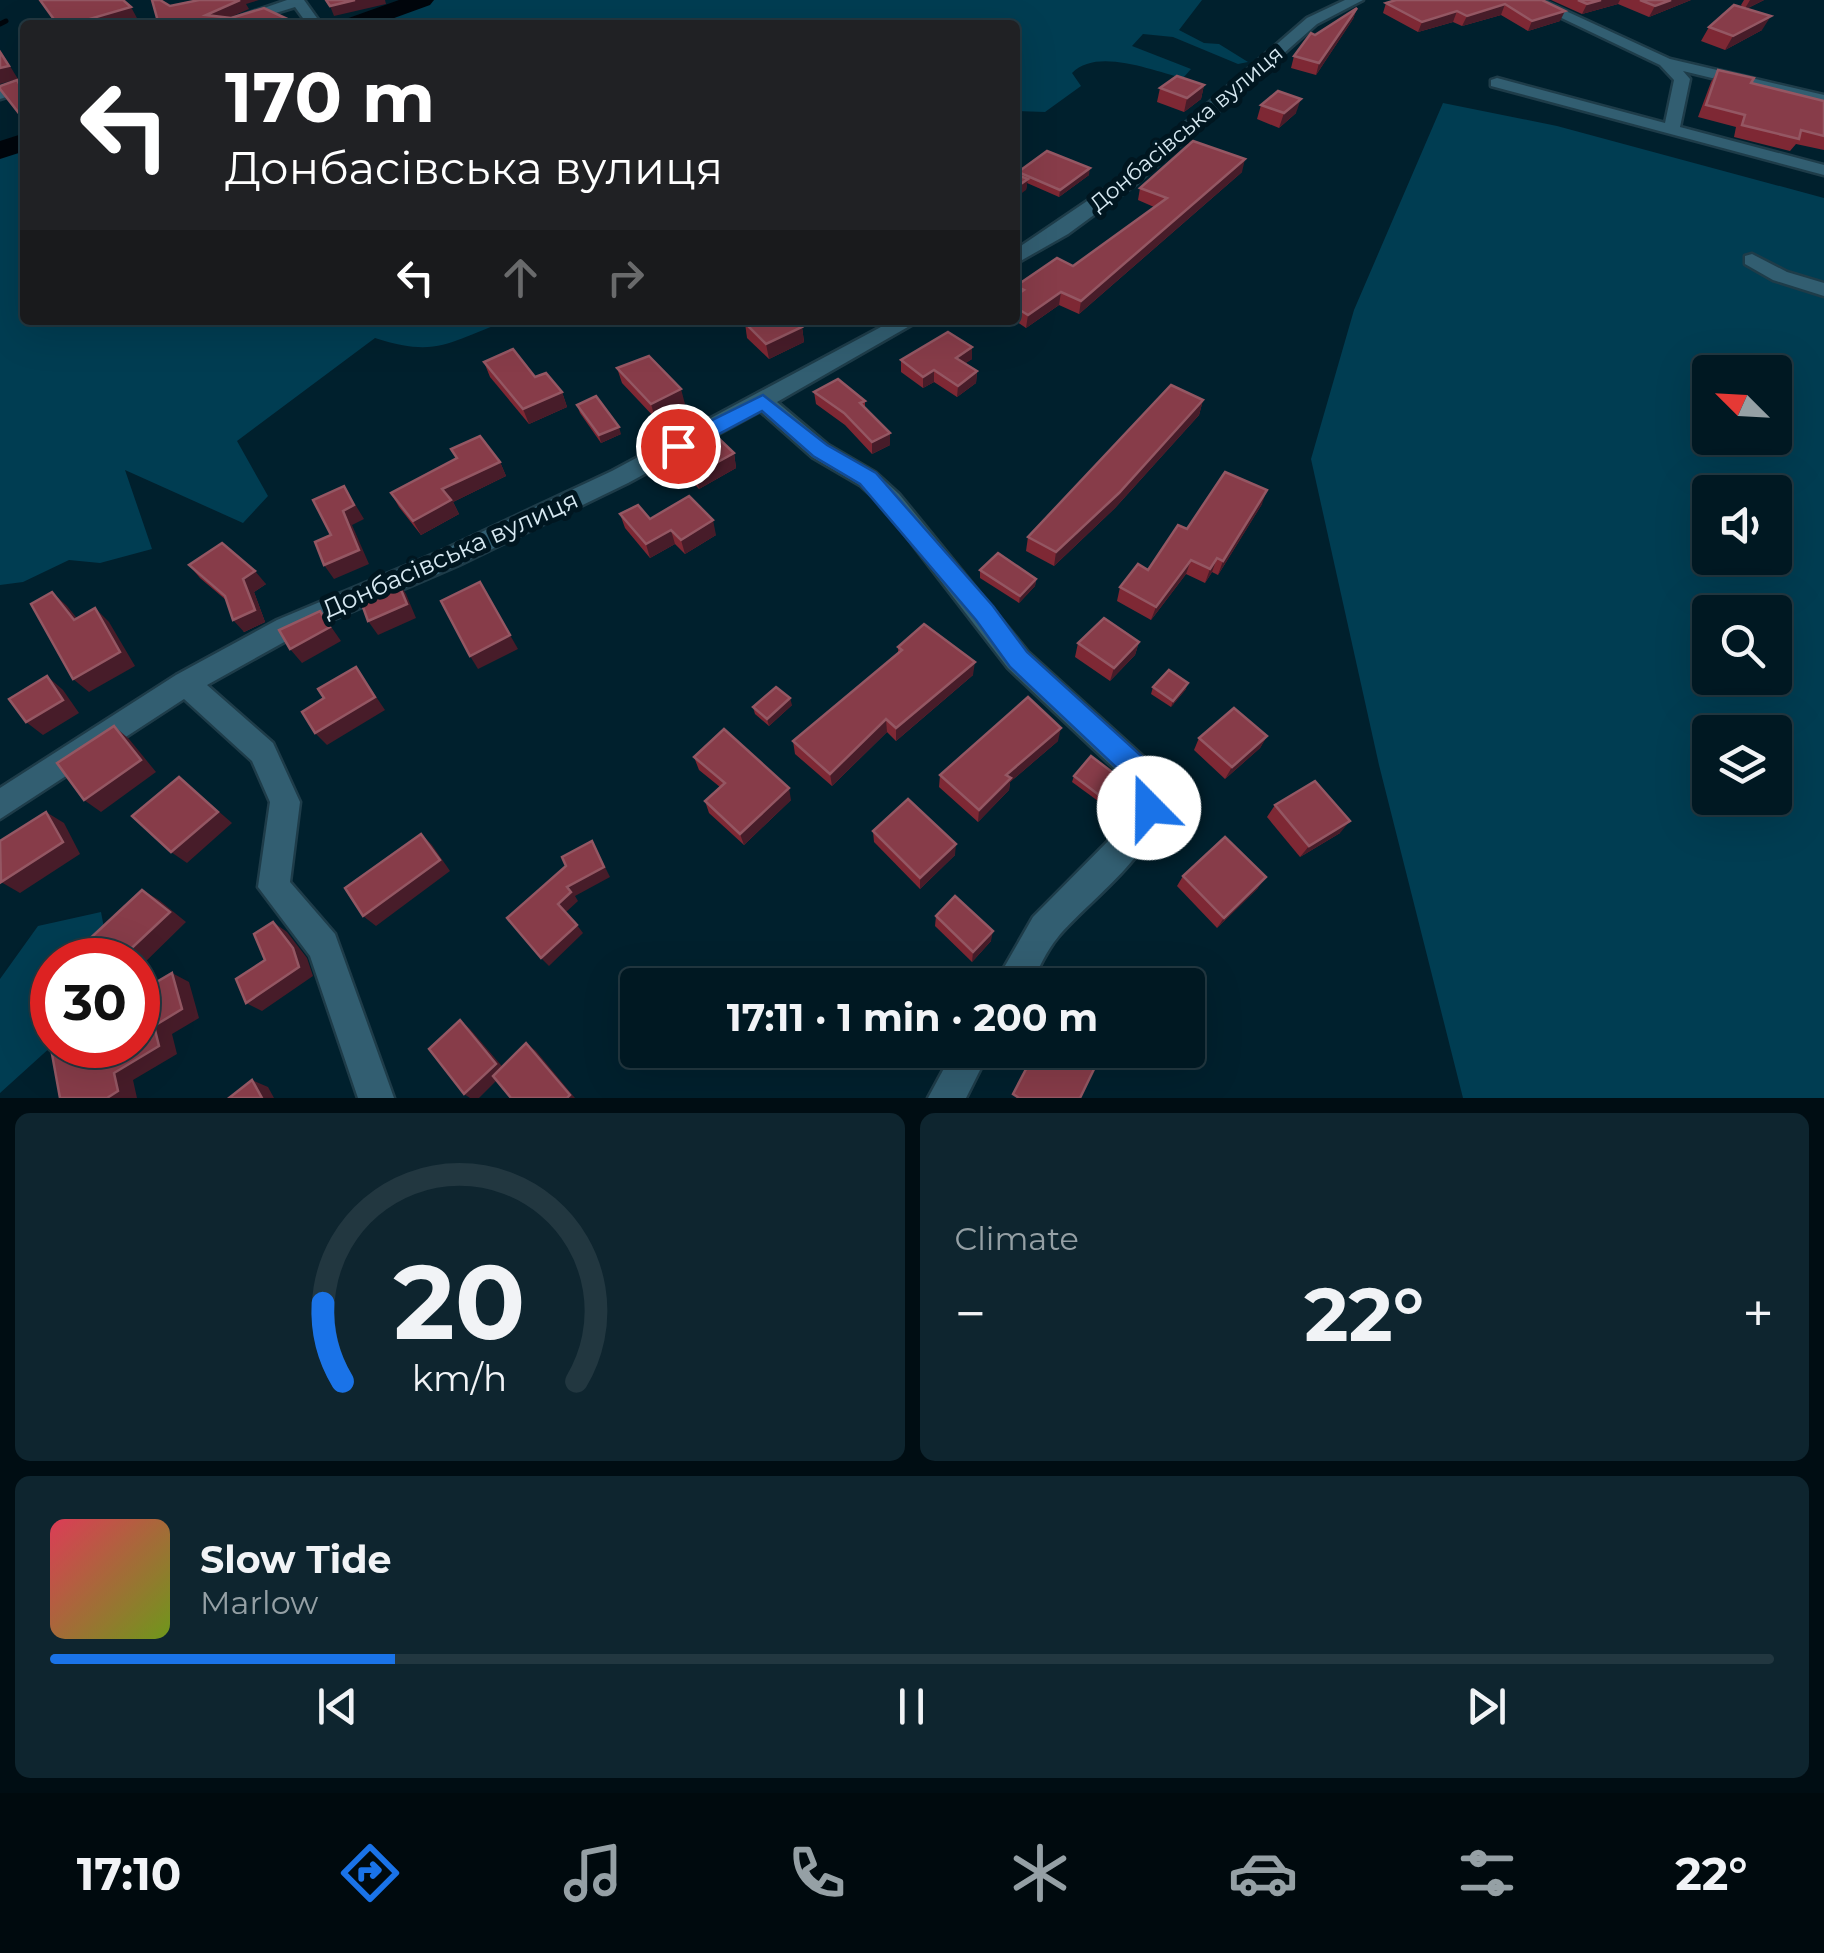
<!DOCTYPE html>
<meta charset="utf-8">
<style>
:root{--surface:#001822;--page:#0e252f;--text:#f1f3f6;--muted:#95a0a5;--line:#223740;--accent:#1a73e8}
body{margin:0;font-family:Montserrat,sans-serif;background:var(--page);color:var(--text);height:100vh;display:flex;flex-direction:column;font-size:38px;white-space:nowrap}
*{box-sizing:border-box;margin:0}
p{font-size:32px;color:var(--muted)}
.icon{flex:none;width:55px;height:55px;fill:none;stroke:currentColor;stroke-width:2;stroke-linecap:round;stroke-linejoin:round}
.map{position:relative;height:1098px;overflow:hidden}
.panel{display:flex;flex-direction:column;gap:15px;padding:15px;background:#000d13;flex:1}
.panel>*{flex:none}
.guide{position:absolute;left:20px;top:20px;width:1000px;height:305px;border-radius:10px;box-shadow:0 10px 40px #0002,0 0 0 2px var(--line);background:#202124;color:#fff;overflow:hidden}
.needle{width:65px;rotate:294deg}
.buttons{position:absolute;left:1692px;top:355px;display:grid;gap:20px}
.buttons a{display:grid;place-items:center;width:100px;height:100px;border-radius:10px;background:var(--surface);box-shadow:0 10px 40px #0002,0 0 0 2px var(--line);font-size:50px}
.speed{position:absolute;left:30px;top:938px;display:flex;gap:20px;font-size:50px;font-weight:700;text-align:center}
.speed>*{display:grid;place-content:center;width:130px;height:130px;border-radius:50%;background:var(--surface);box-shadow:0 10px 40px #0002,0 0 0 2px var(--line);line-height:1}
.speed .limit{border:15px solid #d22;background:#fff;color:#111}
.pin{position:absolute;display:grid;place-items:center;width:85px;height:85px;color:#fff;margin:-42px;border:5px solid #fff;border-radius:50%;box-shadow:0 2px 10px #0007}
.me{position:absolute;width:110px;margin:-55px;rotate:338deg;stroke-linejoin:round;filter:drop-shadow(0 0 8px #0008)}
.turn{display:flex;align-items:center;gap:35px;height:210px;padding:0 40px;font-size:45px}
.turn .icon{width:130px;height:130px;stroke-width:2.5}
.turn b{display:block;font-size:70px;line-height:85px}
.lanes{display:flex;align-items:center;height:95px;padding:0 40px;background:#0003;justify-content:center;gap:50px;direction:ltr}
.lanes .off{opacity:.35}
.big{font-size:75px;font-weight:700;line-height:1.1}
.panel .widget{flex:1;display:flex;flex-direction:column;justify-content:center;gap:15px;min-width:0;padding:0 35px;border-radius:15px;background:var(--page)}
.panel .dial{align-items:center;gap:0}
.dial svg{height:260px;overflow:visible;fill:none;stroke:var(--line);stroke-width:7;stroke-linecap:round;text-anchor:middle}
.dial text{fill:var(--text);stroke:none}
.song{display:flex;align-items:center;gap:30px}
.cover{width:120px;height:120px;border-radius:15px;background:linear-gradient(135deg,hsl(350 70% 55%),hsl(80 70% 35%))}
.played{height:10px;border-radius:5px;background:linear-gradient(90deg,var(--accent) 20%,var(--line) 20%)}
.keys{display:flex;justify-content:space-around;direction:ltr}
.heat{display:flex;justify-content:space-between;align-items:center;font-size:55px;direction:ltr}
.panel .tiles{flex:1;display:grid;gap:15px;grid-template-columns:1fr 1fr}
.widget:last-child{grid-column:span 2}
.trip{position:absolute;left:620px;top:968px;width:585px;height:100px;border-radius:10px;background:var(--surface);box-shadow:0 10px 40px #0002,0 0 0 2px var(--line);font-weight:700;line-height:100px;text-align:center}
.tabs{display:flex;height:160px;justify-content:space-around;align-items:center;background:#000a0e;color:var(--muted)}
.tabs .icon{width:70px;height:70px}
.tabs .on{color:var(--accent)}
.tabs b{font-size:45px;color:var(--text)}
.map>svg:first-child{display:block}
</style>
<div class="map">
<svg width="1824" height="1098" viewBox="0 0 1824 1098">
<rect width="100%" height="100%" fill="#00202d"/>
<g fill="#003d52" fill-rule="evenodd">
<path d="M434,0h768l-23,30 25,13 15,1 29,18 -10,2 -65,-27 -30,-3 -11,12 59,23 -8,9c-30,-7 -86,-31 -111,-5l9,13 -36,26 -30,-1v-86h-654z"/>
<path d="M1443,103l114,23 267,72v900h-361l-84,-333 -68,-306 43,-149zM1710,372h65v66h-65zM1710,492h65v66h-65zM1710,612h65v66h-65zM1710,732h65v66h-65z"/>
<path d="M25,150v170h487c-60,18 -70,40 -137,18l-138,103 31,55 -25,27 -118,-53 27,79 -52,14 -31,-3 -46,22 -23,3v-427z"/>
<polygon points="101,912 110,960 52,960 53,1045 0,1093 0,979 38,926"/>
</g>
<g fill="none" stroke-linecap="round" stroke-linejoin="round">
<polyline stroke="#00060c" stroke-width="5" points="0,24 6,21"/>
<g fill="#00060c" fill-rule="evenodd">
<polygon points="399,0 434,0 430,5 375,25 340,25 343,20"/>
<polygon points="25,133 25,151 0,159 0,141"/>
</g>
<defs>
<g id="minor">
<polygon points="287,0 304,0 322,25 308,25 295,7 237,25 215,25"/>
<polygon points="1345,0 1363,0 1317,24 1136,184 1068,234 1015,264 1015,250 1124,176 1307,18"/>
<polygon points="1524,0 1542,0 1670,59 1824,95 1824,105 1683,71 1690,79 1680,127 1824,165 1824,175 1491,86 1491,80 1497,78 1665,123 1674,80 1660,65"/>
<polygon points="25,81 25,91 0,99 0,89"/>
<polygon points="1752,254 1787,272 1824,283 1824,296 1773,280 1745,264 1745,256"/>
<path d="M894,320h26l-143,82 51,43 48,28 23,21 129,158 131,119c28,61 -67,125 -101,166 -12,14 -19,32 -28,48h-36l39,-68 92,-93 9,-17v-20l-126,-119 -125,-162 -23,-21 -48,-28 -52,-46 -132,72 -169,82 -164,71 -88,49 66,58 27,59 -10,80 45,52 59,164h-36l-48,-142 -52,-69 12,-85 -18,-41 -68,-62 -184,120v-31l176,-113 101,-55 164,-69 171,-80z"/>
<polygon points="954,1050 990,1050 966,1098 928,1098"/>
</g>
</defs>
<use href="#minor" stroke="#1e3c49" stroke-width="5"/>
<use href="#minor" fill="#325e71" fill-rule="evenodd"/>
</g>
<g fill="#7e2834">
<polygon points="1542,0 1560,21 1528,31 1501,15 1462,26 1453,22 1418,32 1383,13 1386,3"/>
<polygon points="1551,0 1691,0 1649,17 1618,4 1582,14"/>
<polygon points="1744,0 1764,0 1746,9 1762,30 1725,50 1701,41 1709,27 1743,8 1741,5"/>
<polygon points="1357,8 1353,19 1316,75 1291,68 1294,56 1315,35"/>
<polygon points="1718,70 1751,83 1824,101 1824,150 1796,144 1790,151 1734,137 1736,127 1698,117 1711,82"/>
<polygon points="1204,85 1201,99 1184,112 1157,102 1160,88"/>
<polygon points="1261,105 1296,113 1279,128 1257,119"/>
<polygon points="1018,172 1089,175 1059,197 1027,183 1026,190 1018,175"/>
<polygon points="1242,172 1079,314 1059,305 1026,328 1014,320 1016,286 1073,266 1154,207 1138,200 1140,188"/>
<polygon points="745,323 802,327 804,342 769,359 747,338"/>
<polygon points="972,347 972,359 964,364 977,371 976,383 957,397 934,382 923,388 901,372 901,360"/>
<polygon points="484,362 535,377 562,392 567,407 529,424 490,377"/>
<polygon points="617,368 685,404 655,418 622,383"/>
<polygon points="814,392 865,401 865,408 890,445 872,454 845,425 816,404"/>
<polygon points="1203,400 1199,415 1115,508 1054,566 1026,551 1028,537"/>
<polygon points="577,405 621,434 601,443 580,413"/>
<polygon points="694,444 734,453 736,468 699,489 684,473 680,458 696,450"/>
<polygon points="451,449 500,462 506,476 453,502 459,514 421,535 399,507 391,493 456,458"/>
<polygon points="1262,504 1218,575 1212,572 1205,583 1186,574 1151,620 1117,601 1120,587 1148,570 1187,529"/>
<polygon points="620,514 716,535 685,554 675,544 650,558 625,528"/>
<polygon points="189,565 266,584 254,592 265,622 244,632 226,600 200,578"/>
<polygon points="980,570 1036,579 1035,586 1019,603 980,578"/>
<polygon points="1139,642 1135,655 1110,681 1075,657 1078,643"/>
<polygon points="898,647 973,675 896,741 887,732 832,786 795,754 793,741 898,653"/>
<polygon points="1153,687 1186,689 1171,707 1151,694"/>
<polygon points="792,705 769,726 755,714 753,707"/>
<polygon points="1267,736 1260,748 1225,779 1194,750 1199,738"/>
<polygon points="1058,741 1010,782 1009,790 978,822 939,787 940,775"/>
<polygon points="694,757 791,800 744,845 709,813 705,801 720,787 699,770"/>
<polygon points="1074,776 1114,781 1098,801 1072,782"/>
<polygon points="1275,805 1340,833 1300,857 1267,817"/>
<polygon points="873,831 955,855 920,889 874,842"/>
<polygon points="1183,876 1258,888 1217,928 1177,886"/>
<polygon points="936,916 991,941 972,962 935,926"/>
</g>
<g fill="#471c29">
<polygon points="238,0 259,0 246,4 249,9 213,25 206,15"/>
<polygon points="355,0 385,0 386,4 334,16 330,6"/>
<polygon points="1601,0 1620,0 1618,4 1582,14 1587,4"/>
<polygon points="1671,0 1691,0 1649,17 1655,6"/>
<polygon points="1750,0 1764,0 1744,10"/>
<polygon points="1505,4 1501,15 1462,26 1467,16"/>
<polygon points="131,7 138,20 120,25 81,25 79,22"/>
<polygon points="1357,8 1353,19 1316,75 1319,63"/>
<polygon points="1457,11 1453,22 1418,32 1422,22"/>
<polygon points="1565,11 1560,21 1528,31 1532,21"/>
<polygon points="1771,16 1762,30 1725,50 1733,36"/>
<polygon points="0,50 18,79 0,84"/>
<polygon points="1204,85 1201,99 1184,112 1187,98"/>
<polygon points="1301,99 1296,113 1279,128 1284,113"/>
<polygon points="1245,159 1242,172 1079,314 1081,301"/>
<polygon points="1090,168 1089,175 1059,197 1060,190"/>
<polygon points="1028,179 1026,190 1015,198 1015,188"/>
<polygon points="1061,292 1059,305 1026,328 1028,315"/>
<polygon points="802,327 804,342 769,359 766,344"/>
<polygon points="972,347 972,359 955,370 956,358"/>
<polygon points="934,370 934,382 923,388 923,377"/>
<polygon points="977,371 976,383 957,397 958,386"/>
<polygon points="681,389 685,404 655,418 651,404"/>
<polygon points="562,392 567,407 529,424 523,409"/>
<polygon points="1203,400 1199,415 1115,508 1054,566 1056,552"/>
<polygon points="619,427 621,434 601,443 599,435"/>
<polygon points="890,433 890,445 872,454 872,442"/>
<polygon points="734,453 736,468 699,489 696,474"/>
<polygon points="500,462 506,476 453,502 459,514 421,535 413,521 442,489"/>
<polygon points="344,486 364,519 352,525 369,564 334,579 324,565 343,511"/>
<polygon points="1267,490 1262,504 1218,575 1223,561"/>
<polygon points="713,520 716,535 685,554 681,540"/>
<polygon points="671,530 675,544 650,558 646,544"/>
<polygon points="1217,558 1212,572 1205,583 1210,569"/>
<polygon points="1191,560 1186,574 1151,620 1156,607"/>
<polygon points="255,571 266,584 254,592 265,622 244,632 233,620 243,579"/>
<polygon points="1036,579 1035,586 1019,603 1020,596"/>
<polygon points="397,580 406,594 416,618 378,635 368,621"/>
<polygon points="52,592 67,606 89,633 74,620"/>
<polygon points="95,608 109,622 135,666 89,692 73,679"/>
<polygon points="320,611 341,641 302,663 290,649"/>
<polygon points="510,635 518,649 478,669 470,656"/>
<polygon points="1139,642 1135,655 1110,681 1114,668"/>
<polygon points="975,662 973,675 896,741 896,728"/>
<polygon points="356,667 385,710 327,745 315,733"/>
<polygon points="47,676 63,690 79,713 43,735 26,722"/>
<polygon points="1188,683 1186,689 1171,707 1173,701"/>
<polygon points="790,698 792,705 769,726 767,719"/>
<polygon points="886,719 887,732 832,786 830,774"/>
<polygon points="114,726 129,739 156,772 101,812 84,800"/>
<polygon points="1061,728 1058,741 1010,782 1009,790 978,822 979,810 1006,775"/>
<polygon points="1267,736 1260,748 1225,779 1232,767"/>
<polygon points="1116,775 1114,781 1098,801 1099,795"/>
<polygon points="179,777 232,823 187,863 171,852"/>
<polygon points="789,788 791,800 744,845 740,834"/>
<polygon points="46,812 64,823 80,854 20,893 1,882"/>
<polygon points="1350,821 1340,833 1300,857 1309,846"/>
<polygon points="421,834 432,845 450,871 376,926 363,916"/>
<polygon points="592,841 610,877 575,896 578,901 565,913 558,904"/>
<polygon points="956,844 955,855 920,889 920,878"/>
<polygon points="1266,877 1258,888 1217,928 1224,918"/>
<polygon points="142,890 159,900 186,922 138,969 138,960 119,960"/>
<polygon points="273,922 287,932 307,958 313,976 262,1011 246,1003 299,967"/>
<polygon points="577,925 583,933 549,966 541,958"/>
<polygon points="993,931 991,941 972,962 973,952"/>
<polygon points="172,973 189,982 199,1018 172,1034 177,1054 133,1080 137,1098 107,1098 114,1073 154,1026"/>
<polygon points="460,1020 470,1029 506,1071 479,1098 470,1098 464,1094"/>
<polygon points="526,1043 536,1051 575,1098 567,1098"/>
<polygon points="252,1080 268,1087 274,1098 262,1098"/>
</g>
<g fill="#873c49" stroke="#945763" stroke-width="2.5">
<polygon points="40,0 123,0 131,7 79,22 82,25 58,25"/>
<polygon points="152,0 160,0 170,6 199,0 240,0 206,15 231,18 264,8 298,24 159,25"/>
<polygon points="326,0 355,0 330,6"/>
<polygon points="1396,0 1542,0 1565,11 1532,21 1505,4 1467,16 1457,11 1422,22 1386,3"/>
<polygon points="1578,0 1601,0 1587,4"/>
<polygon points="1640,0 1671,0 1655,6"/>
<polygon points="1734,5 1771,16 1733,36 1709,27"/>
<polygon points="1357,8 1319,63 1294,56 1311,33 1315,35"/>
<polygon points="0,52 9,66 0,68"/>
<polygon points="1718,70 1754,78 1751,83 1824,101 1824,136 1801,130 1799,139 1742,125 1745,115 1706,105"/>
<polygon points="1177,76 1204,85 1187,98 1160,88"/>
<polygon points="17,80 25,95 25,121 0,89 0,86"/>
<polygon points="1278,91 1301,99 1284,113 1261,105"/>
<polygon points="1193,141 1245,159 1081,301 1061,292 1028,315 1015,307 1015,296 1024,290 1016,286 1057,258 1073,266 1167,198 1140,188"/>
<polygon points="1047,151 1090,168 1060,190 1018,172"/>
<polygon points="1015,174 1028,179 1015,188"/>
<polygon points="752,320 794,320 802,327 766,344 745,323"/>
<polygon points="948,332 972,347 956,358 977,371 958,386 934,370 923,377 901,360"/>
<polygon points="513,349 535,377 546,373 562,392 523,409 484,362"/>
<polygon points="649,356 681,389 651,404 617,368"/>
<polygon points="838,379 865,401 860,403 890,433 872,442 844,413 814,392"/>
<polygon points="1171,385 1203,400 1119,493 1056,552 1028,537"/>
<polygon points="596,396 619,427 599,435 577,405"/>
<polygon points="714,434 734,453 696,474 680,458 699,448 694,444"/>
<polygon points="480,436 500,462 442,489 451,500 413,521 391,493 457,458 451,449"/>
<polygon points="1225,472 1267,490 1223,561 1217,558 1210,569 1191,560 1156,607 1120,587 1138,564 1148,570 1178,525 1187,529"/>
<polygon points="344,486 354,505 343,511 359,550 324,565 315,542 331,535 313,500"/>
<polygon points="689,496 713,520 681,540 671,530 646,544 620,514 638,505 650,519"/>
<polygon points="222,543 255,571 243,579 255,610 233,620 225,596 189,565"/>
<polygon points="998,553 1036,579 1020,596 980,570"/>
<polygon points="397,580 407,604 368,621 359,596"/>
<polygon points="480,582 510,635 470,656 441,601"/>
<polygon points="52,592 74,620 95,608 120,652 73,679 31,604"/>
<polygon points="320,611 330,627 290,649 279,630"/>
<polygon points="1104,618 1139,642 1114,668 1078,643"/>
<polygon points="924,624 975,662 896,728 886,719 830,774 793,741 902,650 898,647"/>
<polygon points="356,667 375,697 315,733 302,712 324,698 318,689"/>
<polygon points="1169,670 1188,683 1173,701 1153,687"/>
<polygon points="47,676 63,700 26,722 9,699"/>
<polygon points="776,687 790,698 767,719 753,707"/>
<polygon points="1028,697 1061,728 1006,775 1011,778 979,810 940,775"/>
<polygon points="1234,708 1267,736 1232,767 1199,738"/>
<polygon points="114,726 141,760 84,800 57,763"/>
<polygon points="724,729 789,788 740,834 705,801 725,783 694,757"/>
<polygon points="1091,756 1116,775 1099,795 1074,776"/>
<polygon points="179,777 218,812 171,852 132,816"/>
<polygon points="1315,781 1350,821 1309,846 1275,805"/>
<polygon points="908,799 956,844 920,878 873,831"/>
<polygon points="46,812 63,842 1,882 0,841"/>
<polygon points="421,834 440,860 363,916 345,888"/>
<polygon points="1225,837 1266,877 1224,918 1183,876"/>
<polygon points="592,841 604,867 567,887 571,892 558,904 577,925 541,958 507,918 566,866 562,857"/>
<polygon points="142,890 170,912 119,960 99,960 82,946"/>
<polygon points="955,896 993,931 973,952 936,916"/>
<polygon points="273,922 293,948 299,967 246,1003 236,979 265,960 254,934"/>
<polygon points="172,973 182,1009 154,1026 159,1046 114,1073 118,1091 107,1098 60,1098 50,1043 52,1041 52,1045 138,1045 138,993"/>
<polygon points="460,1020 496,1064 464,1094 429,1049"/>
<polygon points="526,1043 570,1095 567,1098 511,1098 493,1076"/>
<polygon points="1036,1050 1078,1050 1097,1063 1080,1098 1019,1098 1013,1094"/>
<polygon points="252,1080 262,1098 229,1098"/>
</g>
<polygon fill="#1a73e8" stroke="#114b97" stroke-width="2.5" points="763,395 827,445 876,473 993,606 1027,652 1159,772 1163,808 1159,817 1149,821 1140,817 1136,786 1010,667 976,620 860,484 813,456 762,411 685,452 678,454 667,446 670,441"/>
<g text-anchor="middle" stroke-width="10" stroke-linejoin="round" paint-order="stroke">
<g font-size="22" fill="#d7e9f2" stroke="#001620">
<text transform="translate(1186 128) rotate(-40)" y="8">Донбасівська вулиця</text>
</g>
<g font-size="25" fill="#d7e9f2" stroke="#001620">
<text transform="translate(450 554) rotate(-24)" y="9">Донбасівська вулиця</text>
</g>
</g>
</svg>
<div class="buttons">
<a><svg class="needle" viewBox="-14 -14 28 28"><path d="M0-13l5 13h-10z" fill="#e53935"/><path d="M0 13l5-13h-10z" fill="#95a0a5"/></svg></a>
<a><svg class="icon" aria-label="sound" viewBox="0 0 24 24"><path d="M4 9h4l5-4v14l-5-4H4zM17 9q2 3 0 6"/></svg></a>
<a><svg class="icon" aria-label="search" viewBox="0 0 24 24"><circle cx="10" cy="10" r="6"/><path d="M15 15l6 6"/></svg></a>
<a><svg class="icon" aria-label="layers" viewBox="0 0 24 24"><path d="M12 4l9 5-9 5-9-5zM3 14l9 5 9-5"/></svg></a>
</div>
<div class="speed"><div class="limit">30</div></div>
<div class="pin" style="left:678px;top:446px;background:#d93025"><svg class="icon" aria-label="arrive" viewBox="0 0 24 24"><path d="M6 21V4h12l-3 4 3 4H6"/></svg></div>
<svg class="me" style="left:1149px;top:808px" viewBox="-20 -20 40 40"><circle r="19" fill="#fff"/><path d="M0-13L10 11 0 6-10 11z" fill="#1a73e8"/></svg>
<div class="trip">17:11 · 1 min · 200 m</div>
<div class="guide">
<div class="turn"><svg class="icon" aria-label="left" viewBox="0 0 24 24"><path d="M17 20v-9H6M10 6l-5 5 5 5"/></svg><div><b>170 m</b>Донбасівська вулиця</div></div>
<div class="lanes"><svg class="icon" aria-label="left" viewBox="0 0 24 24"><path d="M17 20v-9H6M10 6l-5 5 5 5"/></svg><svg class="icon off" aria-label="ahead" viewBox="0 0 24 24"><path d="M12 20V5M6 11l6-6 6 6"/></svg><svg class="icon off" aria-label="right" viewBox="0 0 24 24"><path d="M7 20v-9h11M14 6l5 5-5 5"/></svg></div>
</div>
</div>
<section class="panel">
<div class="tiles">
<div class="widget dial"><svg viewBox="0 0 100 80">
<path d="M14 69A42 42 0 1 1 86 69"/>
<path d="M14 69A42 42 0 0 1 8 45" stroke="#1a73e8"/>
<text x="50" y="56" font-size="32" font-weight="700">20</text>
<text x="50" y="72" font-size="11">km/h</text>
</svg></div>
<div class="widget"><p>Climate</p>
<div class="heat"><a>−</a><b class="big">22°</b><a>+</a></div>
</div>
<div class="widget">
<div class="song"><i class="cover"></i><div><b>Slow Tide</b><p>Marlow</p></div></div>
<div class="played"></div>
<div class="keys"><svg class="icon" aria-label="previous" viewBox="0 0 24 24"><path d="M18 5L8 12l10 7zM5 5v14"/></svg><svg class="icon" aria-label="pause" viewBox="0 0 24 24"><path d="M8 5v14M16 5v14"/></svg><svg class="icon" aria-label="next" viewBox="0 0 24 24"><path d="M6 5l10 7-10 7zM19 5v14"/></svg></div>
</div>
</div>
</section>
<nav class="tabs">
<b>17:10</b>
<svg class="icon on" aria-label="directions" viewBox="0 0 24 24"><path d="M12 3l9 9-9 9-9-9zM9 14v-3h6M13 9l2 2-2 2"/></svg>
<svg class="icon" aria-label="music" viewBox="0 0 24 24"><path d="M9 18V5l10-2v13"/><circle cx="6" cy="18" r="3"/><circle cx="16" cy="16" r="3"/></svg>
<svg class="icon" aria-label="phone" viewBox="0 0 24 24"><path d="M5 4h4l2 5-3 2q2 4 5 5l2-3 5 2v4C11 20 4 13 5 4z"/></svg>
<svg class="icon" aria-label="climate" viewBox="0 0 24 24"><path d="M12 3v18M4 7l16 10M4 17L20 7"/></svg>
<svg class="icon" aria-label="car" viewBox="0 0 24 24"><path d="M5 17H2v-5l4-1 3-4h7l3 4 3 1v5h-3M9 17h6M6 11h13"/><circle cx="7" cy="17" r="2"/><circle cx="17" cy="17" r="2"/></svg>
<svg class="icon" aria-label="filters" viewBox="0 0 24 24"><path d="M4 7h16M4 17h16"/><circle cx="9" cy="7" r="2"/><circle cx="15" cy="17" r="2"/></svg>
<b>22°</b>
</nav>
